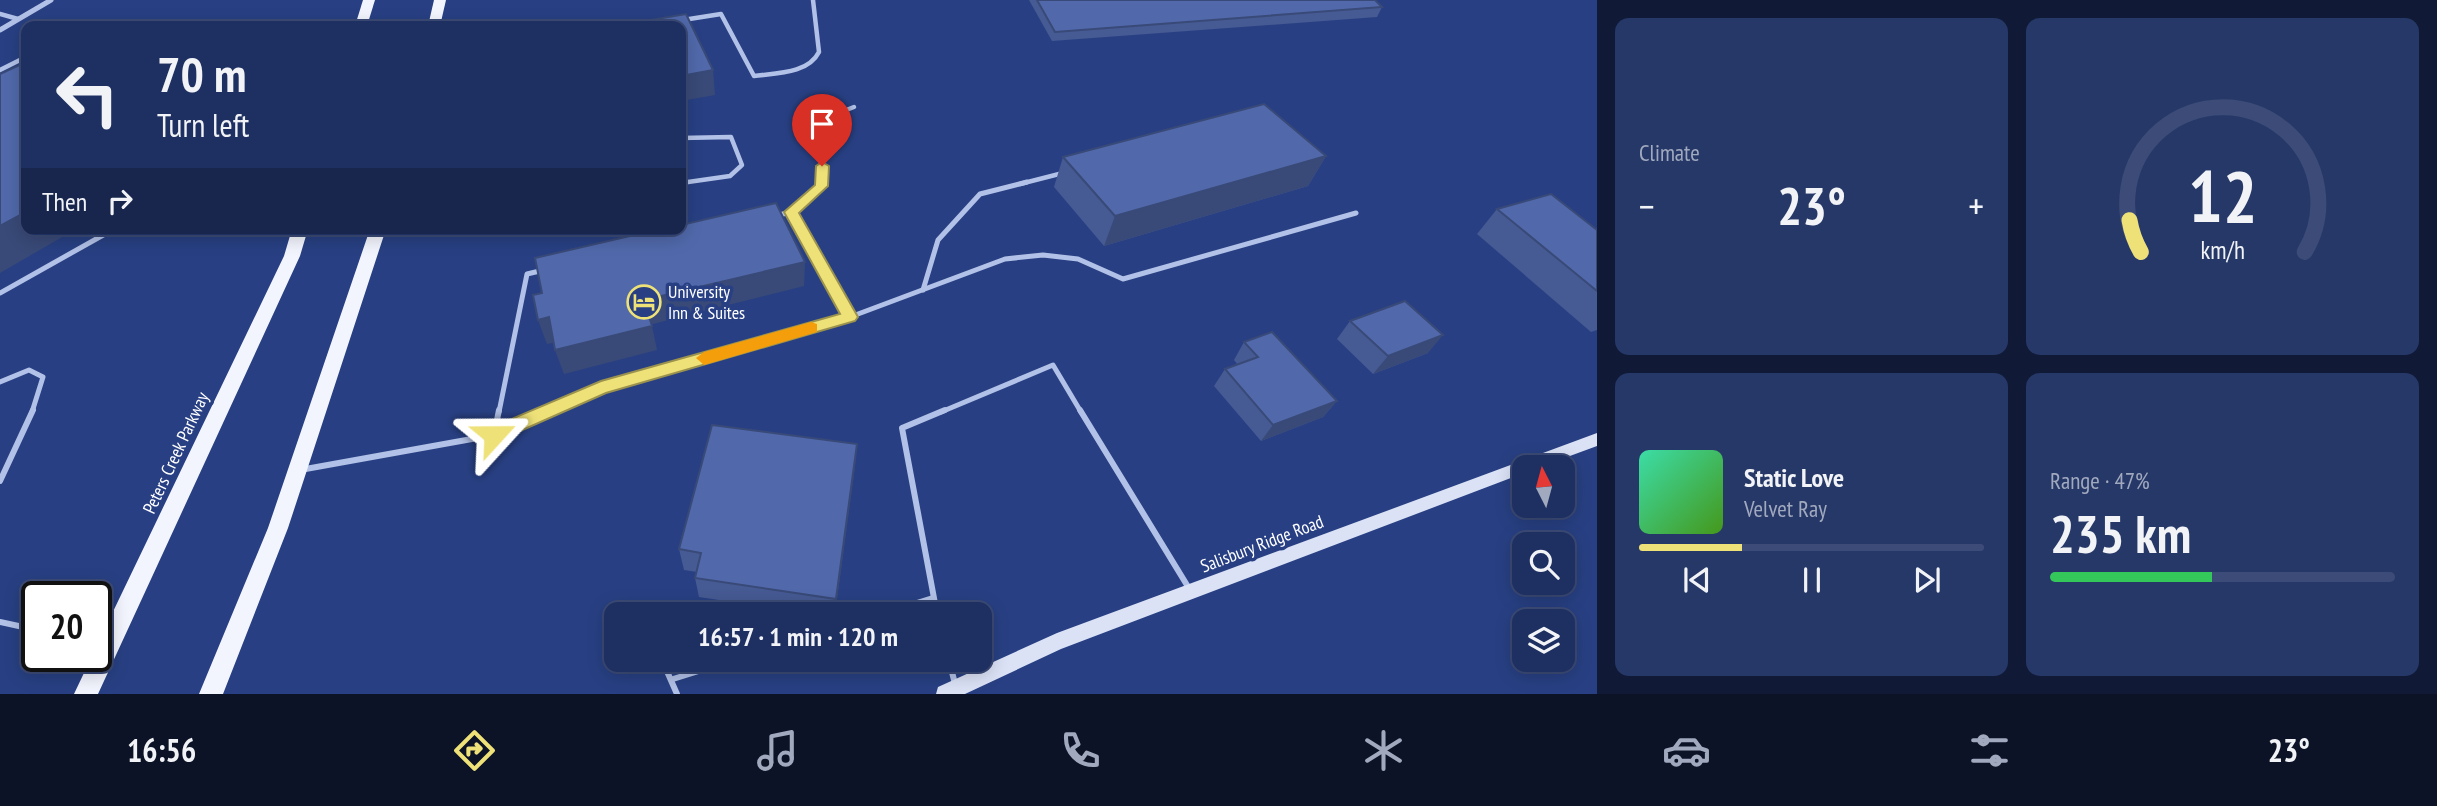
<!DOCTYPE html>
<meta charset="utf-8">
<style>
:root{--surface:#1e3062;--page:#263868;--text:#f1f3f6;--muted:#a1a9be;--line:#3c4b77;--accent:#eee178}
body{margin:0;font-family:"PT Sans Narrow",sans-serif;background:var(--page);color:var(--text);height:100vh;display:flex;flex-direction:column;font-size:26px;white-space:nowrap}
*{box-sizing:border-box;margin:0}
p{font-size:23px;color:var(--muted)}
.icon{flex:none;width:38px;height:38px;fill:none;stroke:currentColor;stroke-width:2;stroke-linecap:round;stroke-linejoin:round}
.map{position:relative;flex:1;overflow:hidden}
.sheet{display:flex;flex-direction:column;gap:18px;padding:18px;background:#101a36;width:840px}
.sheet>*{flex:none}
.top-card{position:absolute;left:21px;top:21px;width:665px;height:214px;border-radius:14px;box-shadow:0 4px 18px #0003,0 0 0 2px var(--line);background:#1e3062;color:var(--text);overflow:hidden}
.needle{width:46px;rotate:354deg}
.controls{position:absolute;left:1512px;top:455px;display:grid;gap:14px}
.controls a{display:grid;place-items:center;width:63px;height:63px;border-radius:14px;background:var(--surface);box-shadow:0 4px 18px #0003,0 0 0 2px var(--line);font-size:35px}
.speed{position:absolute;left:21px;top:581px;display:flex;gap:14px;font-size:35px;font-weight:700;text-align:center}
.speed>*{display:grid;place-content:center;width:91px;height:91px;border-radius:50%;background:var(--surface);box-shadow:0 4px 18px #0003,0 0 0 2px var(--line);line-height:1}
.speed .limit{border:4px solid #111;border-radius:10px;background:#fff;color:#111}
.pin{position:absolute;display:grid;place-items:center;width:60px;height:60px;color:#fff;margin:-72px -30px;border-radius:50% 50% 50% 0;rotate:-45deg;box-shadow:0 0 7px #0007}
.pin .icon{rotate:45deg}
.me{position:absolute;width:77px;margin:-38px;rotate:66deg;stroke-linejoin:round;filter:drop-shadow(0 0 5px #0008)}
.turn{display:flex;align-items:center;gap:24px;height:147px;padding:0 21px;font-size:32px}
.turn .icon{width:91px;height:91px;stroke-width:2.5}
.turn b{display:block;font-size:49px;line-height:60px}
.then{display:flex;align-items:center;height:66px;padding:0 21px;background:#0003;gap:14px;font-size:26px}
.big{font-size:52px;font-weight:600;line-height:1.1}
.sheet .card{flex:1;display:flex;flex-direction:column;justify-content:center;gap:10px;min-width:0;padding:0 24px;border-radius:14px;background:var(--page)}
.sheet .dial{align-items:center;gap:0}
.dial svg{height:182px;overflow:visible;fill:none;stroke:var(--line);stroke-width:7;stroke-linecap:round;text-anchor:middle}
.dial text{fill:var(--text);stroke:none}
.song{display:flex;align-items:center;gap:21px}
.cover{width:84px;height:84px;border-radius:10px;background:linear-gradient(135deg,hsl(160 70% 55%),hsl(100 70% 35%))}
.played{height:7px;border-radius:4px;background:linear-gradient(90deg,var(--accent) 30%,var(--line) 30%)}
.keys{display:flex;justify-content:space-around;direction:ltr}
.heat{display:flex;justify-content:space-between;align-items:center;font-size:38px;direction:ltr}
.charge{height:10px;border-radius:5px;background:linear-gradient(90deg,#34c759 47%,var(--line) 0)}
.sheet .tiles{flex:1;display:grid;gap:18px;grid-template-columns:repeat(2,1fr)}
.trip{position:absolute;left:604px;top:602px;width:388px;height:70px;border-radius:14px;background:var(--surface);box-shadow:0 4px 18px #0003,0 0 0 2px var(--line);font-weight:600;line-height:70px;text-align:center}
.menu{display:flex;height:112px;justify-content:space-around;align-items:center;background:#0c1327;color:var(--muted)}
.menu .icon{width:49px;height:49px}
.menu .current{color:var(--accent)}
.menu b{font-size:32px;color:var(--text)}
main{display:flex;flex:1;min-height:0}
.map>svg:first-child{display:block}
</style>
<main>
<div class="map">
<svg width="1597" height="694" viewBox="0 0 1597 694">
<rect width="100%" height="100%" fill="#284083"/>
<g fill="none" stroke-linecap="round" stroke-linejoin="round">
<g stroke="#b2c1e7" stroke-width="4.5">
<polyline points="0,14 18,19"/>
<path d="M683,20l38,-6 33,62c22,-3 54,-2 65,-24l-6,-52"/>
<polyline points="0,70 26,57"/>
<polyline points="681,138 731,137 742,165 730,176 681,183"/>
<polyline points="821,184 823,119 854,107"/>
<polyline points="1020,184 1063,173"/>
</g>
<g stroke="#b2c1e7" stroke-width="5">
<polyline points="681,183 687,182"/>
<polyline points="775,216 791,212 821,186 821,182"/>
<polyline points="923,290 938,240 980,194 1027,182"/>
<polyline points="0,293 114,229"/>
<polyline points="850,317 1005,259 1043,255 1078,259 1123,279 1356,213"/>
<polyline points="0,382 29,370 43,377 32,412"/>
<polyline points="499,412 527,274 544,270"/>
<polyline points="547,412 602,387 850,317 791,212"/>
<polyline points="941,412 1053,365 1081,412"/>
</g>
<g stroke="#b2c1e7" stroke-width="6">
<polyline points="1080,410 1190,590"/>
<polyline points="494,435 499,410"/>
<polyline points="300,470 494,435 551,410"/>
<polyline points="0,481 33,410"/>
<polyline points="633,607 637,614"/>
<polyline points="881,614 933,598"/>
<polyline points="937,614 902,428 945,410"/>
<polyline points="0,622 37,630"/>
<polyline points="662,660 677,694"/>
<polyline points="949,660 955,684"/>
<polyline points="673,679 734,660"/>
</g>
<polyline stroke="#b2c1e7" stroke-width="5" points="0,30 51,0"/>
<polygon fill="#dbe2f6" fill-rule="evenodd" points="1597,433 1597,446 1540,467 1524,467 1524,473 1061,649 965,694 936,694 938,687 1057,633"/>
<g fill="#f3f5fe" fill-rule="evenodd">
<polygon points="363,0 375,0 367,26 355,26"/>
<polygon points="434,0 446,0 440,26 428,26"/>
<polygon points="292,229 308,229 300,256 98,694 74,694 92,656 96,656 96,647 284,256"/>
<polygon points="370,229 386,229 288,528 223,694 199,694 268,528"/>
</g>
</g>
<g fill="#465a93">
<polygon points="1029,0 1375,0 1382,7 1377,17 1052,41"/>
<polygon points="1326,156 1308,186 1104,246 1054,187 1063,157"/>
<polygon points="1497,209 1597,230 1597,330 1591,332 1477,234"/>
<polygon points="1350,321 1428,353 1373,374 1337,339"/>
<polygon points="1244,342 1337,401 1323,417 1261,441 1214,386 1225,369 1238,365 1234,360"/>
<polygon points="857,444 835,614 812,614 699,597 695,578 697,572 684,570 679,549"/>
</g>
<g fill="#394a78">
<polygon points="713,70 715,95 681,101 681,76"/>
<polygon points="1326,156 1308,186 1104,246 1115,216"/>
<polygon points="26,212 26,229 76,229 0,273 0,226"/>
<polygon points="805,262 804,286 649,325 644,300"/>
<polygon points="549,317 557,342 547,344 538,320"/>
<polygon points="652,326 657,350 564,374 555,350"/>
<polygon points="1443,335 1428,353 1373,374 1388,356"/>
<polygon points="1337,401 1323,417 1261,441 1273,425"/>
<polygon points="857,444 855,467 835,614 836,599"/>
</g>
<g fill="#5169ab" stroke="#394a78" stroke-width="2">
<polygon points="1037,0 1375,0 1382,7 1055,32"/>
<polygon points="686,14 713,70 681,76 681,26 615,26"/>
<polygon points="26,62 26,212 0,226 0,74"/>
<polygon points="1264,104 1326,156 1115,216 1063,157"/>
<polygon points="1551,194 1597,230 1597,291 1497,209"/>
<polygon points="776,203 805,262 644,300 652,326 555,350 549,317 538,320 533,295 542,293 535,258 660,229 681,229 681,225"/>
<polygon points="1405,301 1443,335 1388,356 1350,321"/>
<polygon points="1272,332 1337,401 1273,425 1225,369 1258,357 1244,342"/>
<polygon points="712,425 857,444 836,599 695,578 701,553 679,549"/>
</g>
<polygon fill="#eee178" stroke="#9b924e" stroke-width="2" points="822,162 829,166 828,186 799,213 858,317 855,321 606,393 500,440 488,440 485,435 488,429 601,381 840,314 784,212 815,185 816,166"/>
<polygon fill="#f59e0b" points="811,322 817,324 817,332 704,365 696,358 704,352"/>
<defs>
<symbol id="hotel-ring" viewBox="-11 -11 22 22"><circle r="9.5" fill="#284083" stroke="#eee178" stroke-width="1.5"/><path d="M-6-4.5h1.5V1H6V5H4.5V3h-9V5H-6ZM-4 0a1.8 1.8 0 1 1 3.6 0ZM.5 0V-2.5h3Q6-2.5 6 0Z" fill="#eee178"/></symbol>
</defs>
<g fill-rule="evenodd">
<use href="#hotel-ring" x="625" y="283" width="38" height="38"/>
</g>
<g text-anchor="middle" stroke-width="7" stroke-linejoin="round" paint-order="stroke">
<g font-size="18" fill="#fff" stroke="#284083" text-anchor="start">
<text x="668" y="298">University<tspan x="668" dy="21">Inn &amp; Suites</tspan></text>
</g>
<g font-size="18" fill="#fff" stroke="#284083">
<text transform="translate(176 453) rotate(-65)" y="6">Peters Creek Parkway</text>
<text transform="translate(1262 544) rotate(-21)" y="6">Salisbury Ridge Road</text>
</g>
</g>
</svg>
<div class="controls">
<a><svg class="needle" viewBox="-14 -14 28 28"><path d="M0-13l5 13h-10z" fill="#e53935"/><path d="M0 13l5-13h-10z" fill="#a1a9be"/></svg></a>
<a><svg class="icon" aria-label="search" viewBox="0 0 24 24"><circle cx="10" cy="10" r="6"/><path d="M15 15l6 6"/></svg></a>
<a><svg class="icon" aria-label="layers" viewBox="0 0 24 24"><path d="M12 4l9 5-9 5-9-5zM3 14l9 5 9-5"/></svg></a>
</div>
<div class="speed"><div class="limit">20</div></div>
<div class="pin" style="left:822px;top:166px;background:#d93025"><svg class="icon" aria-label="arrive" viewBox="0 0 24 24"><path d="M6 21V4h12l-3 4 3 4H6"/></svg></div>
<svg class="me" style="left:494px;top:435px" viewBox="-20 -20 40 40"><path d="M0-17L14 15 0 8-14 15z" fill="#eee178" stroke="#fff" stroke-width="4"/></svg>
<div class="trip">16:57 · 1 min · 120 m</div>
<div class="top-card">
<div class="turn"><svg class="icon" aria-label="left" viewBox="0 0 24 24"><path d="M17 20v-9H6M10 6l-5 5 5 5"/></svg><div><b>70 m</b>Turn left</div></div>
<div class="then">Then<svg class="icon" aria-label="right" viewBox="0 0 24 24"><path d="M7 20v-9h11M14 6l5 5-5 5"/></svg></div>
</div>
</div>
<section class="sheet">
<div class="tiles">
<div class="card"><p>Climate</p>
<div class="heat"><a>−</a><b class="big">23°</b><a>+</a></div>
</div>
<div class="card dial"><svg viewBox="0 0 100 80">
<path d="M14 69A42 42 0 1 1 86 69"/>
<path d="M14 69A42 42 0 0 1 9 55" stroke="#eee178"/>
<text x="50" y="56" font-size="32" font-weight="700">12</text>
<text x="50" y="72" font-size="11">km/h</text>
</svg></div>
<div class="card">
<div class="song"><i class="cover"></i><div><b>Static Love</b><p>Velvet Ray</p></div></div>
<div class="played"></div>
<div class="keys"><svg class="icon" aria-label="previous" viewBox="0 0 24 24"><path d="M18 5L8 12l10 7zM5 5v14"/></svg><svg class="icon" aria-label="pause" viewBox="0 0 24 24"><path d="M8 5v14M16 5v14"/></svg><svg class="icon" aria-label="next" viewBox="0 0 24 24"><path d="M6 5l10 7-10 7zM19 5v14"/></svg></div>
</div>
<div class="card"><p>Range · 47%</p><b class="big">235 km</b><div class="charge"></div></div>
</div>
</section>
</main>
<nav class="menu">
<b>16:56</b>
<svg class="icon current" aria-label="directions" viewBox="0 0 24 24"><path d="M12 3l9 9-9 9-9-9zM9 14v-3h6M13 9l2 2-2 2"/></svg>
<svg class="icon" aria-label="music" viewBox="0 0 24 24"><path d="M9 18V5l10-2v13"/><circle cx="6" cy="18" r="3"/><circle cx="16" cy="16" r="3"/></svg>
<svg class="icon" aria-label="phone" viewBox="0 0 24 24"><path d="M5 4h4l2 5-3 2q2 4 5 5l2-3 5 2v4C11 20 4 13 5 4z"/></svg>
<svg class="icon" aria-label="climate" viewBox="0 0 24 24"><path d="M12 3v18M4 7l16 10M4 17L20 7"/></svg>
<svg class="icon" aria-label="car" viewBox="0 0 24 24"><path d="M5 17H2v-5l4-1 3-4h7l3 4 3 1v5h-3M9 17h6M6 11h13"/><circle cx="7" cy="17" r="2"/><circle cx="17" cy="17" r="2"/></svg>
<svg class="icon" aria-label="filters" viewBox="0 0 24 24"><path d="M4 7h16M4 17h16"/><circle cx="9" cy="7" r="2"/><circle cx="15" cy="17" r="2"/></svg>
<b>23°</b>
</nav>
